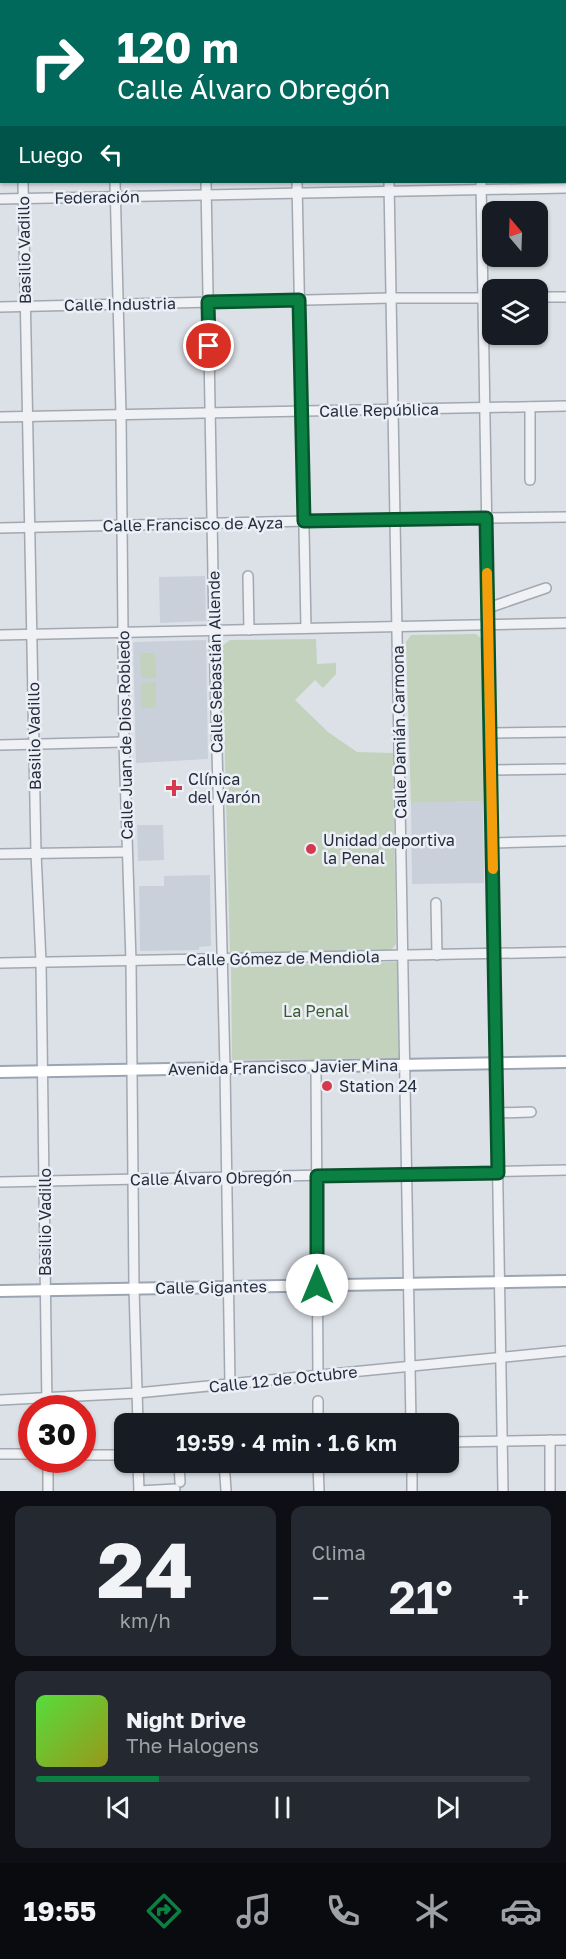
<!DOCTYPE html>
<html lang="es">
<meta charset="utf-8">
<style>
:root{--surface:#171b24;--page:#242831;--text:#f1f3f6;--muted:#9ea1a6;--line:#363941;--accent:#0b8043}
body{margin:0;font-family:"Golos Text",sans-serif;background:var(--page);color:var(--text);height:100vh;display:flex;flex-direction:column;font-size:22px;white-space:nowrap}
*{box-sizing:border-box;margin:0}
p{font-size:20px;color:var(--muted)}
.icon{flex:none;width:33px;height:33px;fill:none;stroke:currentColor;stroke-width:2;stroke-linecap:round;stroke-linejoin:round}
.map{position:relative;height:1491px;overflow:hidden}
.details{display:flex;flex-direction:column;gap:15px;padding:15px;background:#0d0f14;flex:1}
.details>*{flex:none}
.top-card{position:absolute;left:0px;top:0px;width:567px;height:183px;box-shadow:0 2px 4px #0004;background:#00695c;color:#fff;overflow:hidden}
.needle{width:39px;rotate:341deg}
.controls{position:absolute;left:482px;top:201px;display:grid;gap:12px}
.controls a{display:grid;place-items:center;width:66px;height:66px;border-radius:12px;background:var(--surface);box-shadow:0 2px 4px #0004;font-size:30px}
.speed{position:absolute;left:18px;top:1395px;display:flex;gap:12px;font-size:30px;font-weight:700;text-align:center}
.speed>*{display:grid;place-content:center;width:78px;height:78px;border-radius:50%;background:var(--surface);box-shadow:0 2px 4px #0004;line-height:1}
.speed .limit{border:9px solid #d22;background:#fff;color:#111}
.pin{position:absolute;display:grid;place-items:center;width:51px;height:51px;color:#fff;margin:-26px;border:3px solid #fff;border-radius:50%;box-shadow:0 2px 6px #0007}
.me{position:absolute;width:66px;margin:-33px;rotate:0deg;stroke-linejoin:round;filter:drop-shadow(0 0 4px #0008)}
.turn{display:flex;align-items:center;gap:21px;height:126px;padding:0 18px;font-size:27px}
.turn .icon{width:78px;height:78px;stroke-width:2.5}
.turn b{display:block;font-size:42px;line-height:51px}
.then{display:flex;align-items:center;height:57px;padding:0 18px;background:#0003;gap:12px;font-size:22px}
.big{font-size:45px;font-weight:600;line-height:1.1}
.details .card{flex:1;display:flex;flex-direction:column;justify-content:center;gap:9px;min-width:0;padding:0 21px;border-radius:12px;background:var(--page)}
.details .dial{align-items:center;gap:0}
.dial b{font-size:78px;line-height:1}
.song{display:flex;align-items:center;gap:18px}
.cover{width:72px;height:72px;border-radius:9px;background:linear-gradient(135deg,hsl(110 70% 55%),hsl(60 70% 35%))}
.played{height:6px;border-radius:3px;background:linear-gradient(90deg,var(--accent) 25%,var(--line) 25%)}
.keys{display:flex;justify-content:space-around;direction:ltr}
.heat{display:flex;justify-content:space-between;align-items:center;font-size:33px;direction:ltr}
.details .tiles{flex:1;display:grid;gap:15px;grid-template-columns:1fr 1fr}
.card:last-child{grid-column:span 2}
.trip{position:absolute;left:114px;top:1413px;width:345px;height:60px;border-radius:12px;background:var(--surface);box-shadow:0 2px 4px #0004;font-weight:600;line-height:60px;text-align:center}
.tab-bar{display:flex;height:96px;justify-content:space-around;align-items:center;background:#090b0e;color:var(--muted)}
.tab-bar .icon{width:42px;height:42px}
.tab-bar .active{color:var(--accent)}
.tab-bar b{font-size:27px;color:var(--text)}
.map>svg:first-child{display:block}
</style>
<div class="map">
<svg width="566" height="1491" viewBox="0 0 566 1491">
<rect width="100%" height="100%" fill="#dce1e7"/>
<g fill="#cad0d9">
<polygon points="205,576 206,621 160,623 159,577"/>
<polygon points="206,640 208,759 136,763 133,642"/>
<polygon points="483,801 484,883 412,884 411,803"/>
<polygon points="137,825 163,825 164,860 138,861"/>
<polygon points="210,875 211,946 199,947 199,950 140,951 139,886 164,886 164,876"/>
</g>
<g fill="#c2d2bd">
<polygon points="476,634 482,639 483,801 411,803 406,642 411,635"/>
<polygon points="316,639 317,664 336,663 336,674 323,688 315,680 295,700 328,732 357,752 393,753 396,944 391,950 230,954 222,646 230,640"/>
<polygon points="140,653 155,653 156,678 141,678"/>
<polygon points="156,682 156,707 141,708 141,683"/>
<polygon points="400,962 401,1058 232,1060 231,965"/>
</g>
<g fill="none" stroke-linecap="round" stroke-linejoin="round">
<defs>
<g id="minor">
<polyline points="19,0 19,2"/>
<polyline points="110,0 110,2"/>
<polyline points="295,0 295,2"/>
<polyline points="387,0 387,2"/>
<polyline points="205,2 205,0"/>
<polyline points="480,2 480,0"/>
<polyline points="0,88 2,88"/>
<polyline points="23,182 36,853 41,962 47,1408"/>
<polyline points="115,182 121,415 124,742 131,961 134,1288 138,1424"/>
<polyline points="206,182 214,630 225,1068 230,1385"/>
<polyline points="297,182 306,628"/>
<polyline points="389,182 411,1424"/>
<polyline points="481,182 503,1491"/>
<polyline points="0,199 566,188"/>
<polyline points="537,297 566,297"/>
<polyline points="0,307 391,298 492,298"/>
<polyline points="530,407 530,480"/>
<polyline points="0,417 566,406"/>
<polyline points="0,528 395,519 566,517"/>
<polyline points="248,576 249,630"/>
<polyline points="488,608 546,588"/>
<polyline points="0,635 566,623"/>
<polyline points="491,733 566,732"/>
<polyline points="0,745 124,742"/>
<polyline points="492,770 566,769"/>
<polyline points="493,843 566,841"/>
<polyline points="0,854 127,852"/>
<polyline points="436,903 437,955"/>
<polyline points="0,963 566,952"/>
<polyline points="316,1066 318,1375"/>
<polyline points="497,1113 531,1112"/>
<polyline points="0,1182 566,1170"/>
<polyline points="0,1400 137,1393 566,1351"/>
<polyline points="318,1401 318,1424"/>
<polyline points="448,1442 566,1440"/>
<polyline points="0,1454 32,1454"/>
<polyline points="82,1455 124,1455"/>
<polyline points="48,1460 48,1491"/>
<polyline points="138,1462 139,1491"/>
<polyline points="179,1462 180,1482"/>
<polyline points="224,1462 226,1490"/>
<polyline points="318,1462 319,1491"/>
<polyline points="412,1462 412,1491"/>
<polyline points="139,1491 175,1489"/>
<polyline points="550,1491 550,1440"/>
</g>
<g id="major">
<polyline points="0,1072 566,1062"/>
<polyline points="0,1291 566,1281"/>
</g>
</defs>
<use href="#minor" stroke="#a1a8b1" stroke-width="12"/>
<use href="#major" stroke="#9ba5b3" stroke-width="14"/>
<use href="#minor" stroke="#eff1f5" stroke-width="9"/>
<use href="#major" stroke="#fff" stroke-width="10"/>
</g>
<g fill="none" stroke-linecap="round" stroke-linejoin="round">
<defs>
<polyline id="route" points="209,346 208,302 299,300 304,521 486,518 498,1173 317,1176 317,1285"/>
</defs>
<use href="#route" stroke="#07532c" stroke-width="15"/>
<use href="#route" stroke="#0b8043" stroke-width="10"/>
<polyline stroke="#f59e0b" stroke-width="10" points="487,573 493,869"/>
</g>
<g fill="#d43a4f" stroke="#eceff5" stroke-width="2">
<path d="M171 779h6v6h6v6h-6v6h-6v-6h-6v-6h6z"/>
<circle cx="311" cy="849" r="6"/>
<circle cx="327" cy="1086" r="6"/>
</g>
<g text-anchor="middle" stroke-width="5" stroke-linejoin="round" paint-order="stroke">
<g font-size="16" fill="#252e3e" stroke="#eceff5">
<text transform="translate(97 197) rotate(-1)" y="6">Federación</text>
<text transform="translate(24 250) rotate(-91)" y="6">Basilio Vadillo</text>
<text transform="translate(120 304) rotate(-1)" y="6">Calle Industria</text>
<text transform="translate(379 410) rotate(-1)" y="6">Calle República</text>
<text transform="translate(193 524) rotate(-1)" y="6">Calle Francisco de Ayza</text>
<text transform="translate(215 662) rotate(-91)" y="6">Calle Sebastián Allende</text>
<text transform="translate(399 732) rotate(-91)" y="6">Calle Damián Carmona</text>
<text transform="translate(125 735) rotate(-91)" y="6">Calle Juan de Dios Robledo</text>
<text transform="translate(34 736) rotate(-91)" y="6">Basilio Vadillo</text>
<text transform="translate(283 958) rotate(-1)" y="6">Calle Gómez de Mendiola</text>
<text transform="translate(283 1067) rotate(-1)" y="6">Avenida Francisco Javier Mina</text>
<text transform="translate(211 1178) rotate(-1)" y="6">Calle Álvaro Obregón</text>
<text transform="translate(45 1222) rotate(-90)" y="6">Basilio Vadillo</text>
<text transform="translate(211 1287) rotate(-1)" y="6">Calle Gigantes</text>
<text transform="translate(283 1379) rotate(-6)" y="6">Calle 12 de Octubre</text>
</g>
<g font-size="16" fill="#252e3e" stroke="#eceff5" text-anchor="start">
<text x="188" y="785">Clínica<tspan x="188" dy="18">del Varón</tspan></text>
<text x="323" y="846">Unidad deportiva<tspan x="323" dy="18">la Penal</tspan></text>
<text x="339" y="1092">Station 24</text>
</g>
<g font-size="16" fill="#395b32" stroke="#eceff5">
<text x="316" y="1017">La Penal</text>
</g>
</g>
</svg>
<div class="controls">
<a><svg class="needle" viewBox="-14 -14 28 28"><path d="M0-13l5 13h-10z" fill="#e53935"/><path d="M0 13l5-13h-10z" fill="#9ea1a6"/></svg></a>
<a><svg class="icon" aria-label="layers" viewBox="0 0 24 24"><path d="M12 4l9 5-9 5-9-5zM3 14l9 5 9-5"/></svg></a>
</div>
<div class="speed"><div class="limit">30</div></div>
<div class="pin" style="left:209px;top:346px;background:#d93025"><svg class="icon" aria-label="arrive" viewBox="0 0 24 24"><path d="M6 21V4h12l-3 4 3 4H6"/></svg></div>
<svg class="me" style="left:317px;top:1285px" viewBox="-20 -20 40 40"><circle r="19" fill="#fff"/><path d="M0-13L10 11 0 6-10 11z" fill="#0b8043"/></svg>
<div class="trip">19:59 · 4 min · 1.6 km</div>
<div class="top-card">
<div class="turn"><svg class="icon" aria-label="right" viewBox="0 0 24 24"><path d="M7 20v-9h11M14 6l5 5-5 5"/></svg><div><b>120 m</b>Calle Álvaro Obregón</div></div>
<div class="then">Luego<svg class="icon" aria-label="left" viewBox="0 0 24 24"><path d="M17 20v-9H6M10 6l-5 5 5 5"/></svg></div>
</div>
</div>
<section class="details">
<div class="tiles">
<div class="card dial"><b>24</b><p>km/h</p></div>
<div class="card"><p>Clima</p>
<div class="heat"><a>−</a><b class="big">21°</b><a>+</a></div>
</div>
<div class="card">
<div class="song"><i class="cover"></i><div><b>Night Drive</b><p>The Halogens</p></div></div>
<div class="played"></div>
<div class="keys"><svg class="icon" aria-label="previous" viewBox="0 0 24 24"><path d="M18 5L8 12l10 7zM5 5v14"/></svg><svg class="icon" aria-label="pause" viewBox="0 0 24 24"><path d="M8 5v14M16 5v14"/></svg><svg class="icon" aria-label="next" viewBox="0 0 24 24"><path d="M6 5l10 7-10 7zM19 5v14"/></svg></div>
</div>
</div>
</section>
<nav class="tab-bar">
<b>19:55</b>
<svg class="icon active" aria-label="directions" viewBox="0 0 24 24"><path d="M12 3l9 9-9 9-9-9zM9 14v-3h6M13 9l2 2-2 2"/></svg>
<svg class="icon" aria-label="music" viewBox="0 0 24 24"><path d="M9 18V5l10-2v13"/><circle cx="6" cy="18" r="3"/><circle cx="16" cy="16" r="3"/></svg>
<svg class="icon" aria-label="phone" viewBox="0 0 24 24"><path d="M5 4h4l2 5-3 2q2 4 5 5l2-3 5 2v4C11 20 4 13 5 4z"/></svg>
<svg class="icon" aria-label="climate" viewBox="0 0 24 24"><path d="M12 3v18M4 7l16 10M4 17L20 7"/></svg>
<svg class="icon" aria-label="car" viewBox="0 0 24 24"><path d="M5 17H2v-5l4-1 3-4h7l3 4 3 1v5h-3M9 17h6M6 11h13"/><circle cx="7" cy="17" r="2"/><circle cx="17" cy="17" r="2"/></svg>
</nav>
